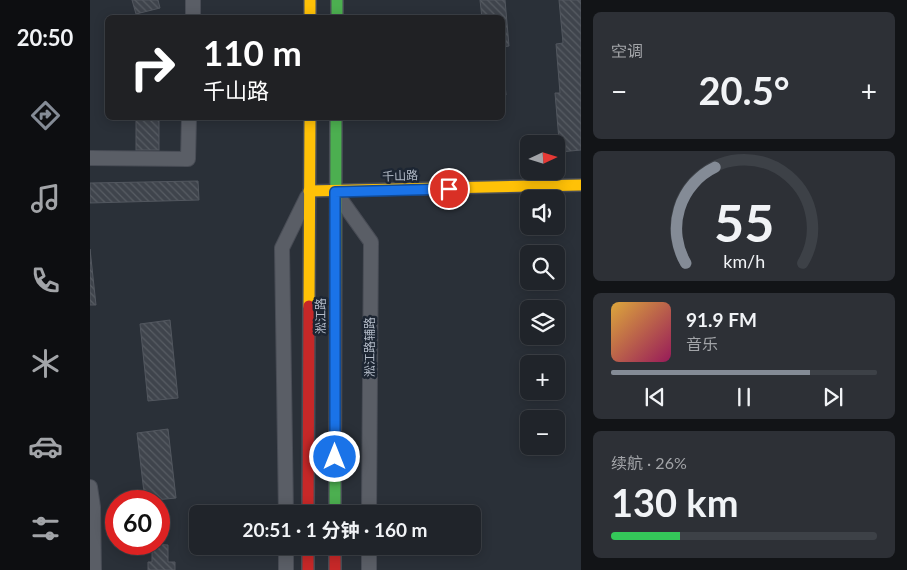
<!DOCTYPE html>
<html lang="zh">
<meta charset="utf-8">
<style>
:root{--surface:#20242a;--page:#2d3036;--text:#f1f3f6;--muted:#a2a4a8;--line:#3d4147;--accent:#848b96}
body{margin:0;font-family:Lato,"Noto Sans SC",sans-serif;background:var(--page);color:var(--text);height:100vh;display:flex;flex-direction:column;font-size:19px;white-space:nowrap}
*{box-sizing:border-box;margin:0}
p{font-size:16px;color:var(--muted)}
.icon{flex:none;width:28px;height:28px;fill:none;stroke:currentColor;stroke-width:2;stroke-linecap:round;stroke-linejoin:round}
.map{position:relative;flex:1;overflow:hidden}
.side{display:flex;flex-direction:column;gap:12px;padding:12px;background:#121417;width:326px}
.side>*{flex:none}
.top-card{position:absolute;left:15px;top:15px;width:400px;height:105px;border-radius:8px;box-shadow:0 2px 12px #0003,0 0 0 1px var(--line);background:#202124;color:#fff;overflow:hidden}
.needle{width:32px;rotate:86deg}
.buttons{position:absolute;left:430px;top:135px;display:grid;gap:10px}
.buttons a{display:grid;place-items:center;width:45px;height:45px;border-radius:8px;background:var(--surface);box-shadow:0 2px 12px #0003,0 0 0 1px var(--line);font-size:25px}
.speed{position:absolute;left:15px;top:490px;display:flex;gap:10px;font-size:25px;font-weight:700;text-align:center}
.speed>*{display:grid;place-content:center;width:65px;height:65px;border-radius:50%;background:var(--surface);box-shadow:0 2px 12px #0003,0 0 0 1px var(--line);line-height:1}
.speed .limit{border:8px solid #d22;background:#fff;color:#111}
.pin{position:absolute;display:grid;place-items:center;width:42px;height:42px;color:#fff;margin:-21px;border:2px solid #fff;border-radius:50%;box-shadow:0 1px 5px #0007}
.me{position:absolute;width:55px;margin:-28px;rotate:0deg;stroke-linejoin:round;filter:drop-shadow(0 0 4px #0008)}
.turn{display:flex;align-items:center;gap:18px;height:105px;padding:0 15px;font-size:22px}
.turn .icon{width:65px;height:65px;stroke-width:2.5}
.turn b{display:block;font-size:35px;line-height:42px}
.big{font-size:38px;font-weight:700;line-height:1.1}
.side .card{flex:1;display:flex;flex-direction:column;justify-content:center;gap:8px;min-width:0;padding:0 18px;border-radius:8px;background:var(--page)}
.side .dial{align-items:center;gap:0}
.dial svg{height:130px;overflow:visible;fill:none;stroke:var(--line);stroke-width:7;stroke-linecap:round;text-anchor:middle}
.dial text{fill:var(--text);stroke:none}
.song{display:flex;align-items:center;gap:15px}
.cover{width:60px;height:60px;border-radius:8px;background:linear-gradient(135deg,hsl(40 70% 55%),hsl(330 70% 35%))}
.played{height:5px;border-radius:2px;background:linear-gradient(90deg,var(--accent) 75%,var(--line) 75%)}
.keys{display:flex;justify-content:space-around;direction:ltr}
.heat{display:flex;justify-content:space-between;align-items:center;font-size:28px;direction:ltr}
.charge{height:8px;border-radius:4px;background:linear-gradient(90deg,#34c759 26%,var(--line) 0)}
.trip{position:absolute;left:99px;top:505px;width:292px;height:50px;border-radius:8px;background:var(--surface);box-shadow:0 2px 12px #0003,0 0 0 1px var(--line);font-weight:700;line-height:50px;text-align:center}
main{display:flex;flex:1;min-height:0}
.menu{display:flex;flex-direction:column;width:90px;justify-content:space-around;align-items:center;background:#0d0e11;color:var(--muted)}
.menu .icon{width:35px;height:35px}
.menu .selected{color:var(--accent)}
.menu b{font-size:22px;color:var(--text)}
.map>svg:first-child{display:block}
</style>
<main>
<nav class="menu">
<b>20:50</b>
<svg class="icon selected" aria-label="directions" viewBox="0 0 24 24"><path d="M12 3l9 9-9 9-9-9zM9 14v-3h6M13 9l2 2-2 2"/></svg>
<svg class="icon" aria-label="music" viewBox="0 0 24 24"><path d="M9 18V5l10-2v13"/><circle cx="6" cy="18" r="3"/><circle cx="16" cy="16" r="3"/></svg>
<svg class="icon" aria-label="phone" viewBox="0 0 24 24"><path d="M5 4h4l2 5-3 2q2 4 5 5l2-3 5 2v4C11 20 4 13 5 4z"/></svg>
<svg class="icon" aria-label="climate" viewBox="0 0 24 24"><path d="M12 3v18M4 7l16 10M4 17L20 7"/></svg>
<svg class="icon" aria-label="car" viewBox="0 0 24 24"><path d="M5 17H2v-5l4-1 3-4h7l3 4 3 1v5h-3M9 17h6M6 11h13"/><circle cx="7" cy="17" r="2"/><circle cx="17" cy="17" r="2"/></svg>
<svg class="icon" aria-label="filters" viewBox="0 0 24 24"><path d="M4 7h16M4 17h16"/><circle cx="9" cy="7" r="2"/><circle cx="15" cy="17" r="2"/></svg>
</nav>
<div class="map">
<svg width="491" height="570" viewBox="0 0 491 570">
<defs>
<pattern id="building-back-hatch" width="6" height="6" patternUnits="userSpaceOnUse" patternTransform="scale(1.25)"><rect width="6" height="6" fill="#3f444c"/><path d="M-1 5l2 2M0 0l6 6M5-1l2 2" fill="none" stroke="#585d64"/></pattern>
</defs>
<rect width="100%" height="100%" fill="#2a3038"/>
<g fill="url(#building-back-hatch)" stroke="#52575f">
<polygon points="42,0 68,0 70,8 46,14"/>
<polygon points="390,0 415,0 419,46 412,47 412,18 392,18"/>
<polygon points="469,0 491,0 491,150 470,152 465,93 470,93 466,44 473,43"/>
<polygon points="412,54 416,95 412,96"/>
<rect x="46" y="118" width="23" height="32"/>
<polygon points="108,181 109,200 0,203 0,183"/>
<polygon points="0,249 6,305 0,305"/>
<polygon points="80,320 88,398 58,401 50,324"/>
<polygon points="78,429 86,498 55,501 47,433"/>
<polygon points="62,544 78,545 78,562 85,562 85,570 58,570 58,562 62,562"/>
</g>
<g fill="none" stroke-linecap="round" stroke-linejoin="round">
<defs>
<g id="street">
<polyline points="103,18 103,0"/>
<polyline points="0,158 98,159 99,118"/>
<polyline points="246,193 281,242 279,514"/>
<polyline points="0,487 3,507 4,570"/>
<polyline points="196,514 192,248 217,197"/>
<polyline points="196,546 196,570"/>
<polyline points="279,570 279,546"/>
</g>
<g id="fast">
<polyline points="247,0 247,18"/>
<polyline points="245,514 246,118"/>
</g>
<g id="slow">
<polyline points="220,0 220,18"/>
<polyline points="219,191 491,185"/>
<polyline points="219,306 220,118"/>
</g>
<g id="jam">
<polyline points="218,514 219,306"/>
<polyline points="218,546 218,570"/>
<polyline points="245,546 245,570"/>
</g>
</defs>
<use href="#street" stroke="#484c55" stroke-width="16"/>
<use href="#fast" stroke="#484c55" stroke-width="14"/>
<use href="#slow" stroke="#484c55" stroke-width="14"/>
<use href="#jam" stroke="#484c55" stroke-width="14"/>
<use href="#street" stroke="#5a5e66" stroke-width="14"/>
<use href="#fast" stroke="#4caf50" stroke-width="11"/>
<use href="#slow" stroke="#ffc107" stroke-width="11"/>
<use href="#jam" stroke="#c62828" stroke-width="11"/>
</g>
<g fill="none" stroke-linecap="round" stroke-linejoin="round">
<defs>
<polyline id="route" points="245,457 245,192 359,189"/>
</defs>
<use href="#route" stroke="#114b97" stroke-width="12"/>
<use href="#route" stroke="#1a73e8" stroke-width="9"/>
</g>
<g text-anchor="middle" stroke-width="5" stroke-linejoin="round" paint-order="stroke">
<g font-size="12" fill="#b4bcc9" stroke="#1d2633">
<text transform="translate(310 176) rotate(-2)" y="4">千山路</text>
<text transform="translate(231 316) rotate(-90)" y="4">淞江路</text>
<text transform="translate(280 347) rotate(-90)" y="4">淞江路辅路</text>
</g>
</g>
</svg>
<div class="buttons">
<a><svg class="needle" viewBox="-14 -14 28 28"><path d="M0-13l5 13h-10z" fill="#e53935"/><path d="M0 13l5-13h-10z" fill="#a2a4a8"/></svg></a>
<a><svg class="icon" aria-label="sound" viewBox="0 0 24 24"><path d="M4 9h4l5-4v14l-5-4H4zM17 9q2 3 0 6"/></svg></a>
<a><svg class="icon" aria-label="search" viewBox="0 0 24 24"><circle cx="10" cy="10" r="6"/><path d="M15 15l6 6"/></svg></a>
<a><svg class="icon" aria-label="layers" viewBox="0 0 24 24"><path d="M12 4l9 5-9 5-9-5zM3 14l9 5 9-5"/></svg></a>
<a>+</a>
<a>−</a>
</div>
<div class="speed"><div class="limit">60</div></div>
<div class="pin" style="left:359px;top:189px;background:#d93025"><svg class="icon" aria-label="arrive" viewBox="0 0 24 24"><path d="M6 21V4h12l-3 4 3 4H6"/></svg></div>
<svg class="me" style="left:245px;top:457px" viewBox="-20 -20 40 40"><circle r="17" fill="#1a73e8" stroke="#fff" stroke-width="3"/><path d="M0-11L8 9 0 5-8 9z" fill="#fff"/></svg>
<div class="trip">20:51 · 1 分钟 · 160 m</div>
<div class="top-card">
<div class="turn"><svg class="icon" aria-label="right" viewBox="0 0 24 24"><path d="M7 20v-9h11M14 6l5 5-5 5"/></svg><div><b>110 m</b>千山路</div></div>
</div>
</div>
<section class="side">
<div class="card"><p>空调</p>
<div class="heat"><a>−</a><b class="big">20.5°</b><a>+</a></div>
</div>
<div class="card dial"><svg viewBox="0 0 100 80">
<path d="M14 69A42 42 0 1 1 86 69"/>
<path d="M14 69A42 42 0 0 1 32 10" stroke="#848b96"/>
<text x="50" y="56" font-size="32" font-weight="700">55</text>
<text x="50" y="72" font-size="11">km/h</text>
</svg></div>
<div class="card">
<div class="song"><i class="cover"></i><div><b>91.9 FM</b><p>音乐</p></div></div>
<div class="played"></div>
<div class="keys"><svg class="icon" aria-label="previous" viewBox="0 0 24 24"><path d="M18 5L8 12l10 7zM5 5v14"/></svg><svg class="icon" aria-label="pause" viewBox="0 0 24 24"><path d="M8 5v14M16 5v14"/></svg><svg class="icon" aria-label="next" viewBox="0 0 24 24"><path d="M6 5l10 7-10 7zM19 5v14"/></svg></div>
</div>
<div class="card"><p>续航 · 26%</p><b class="big">130 km</b><div class="charge"></div></div>
</section>
</main>
